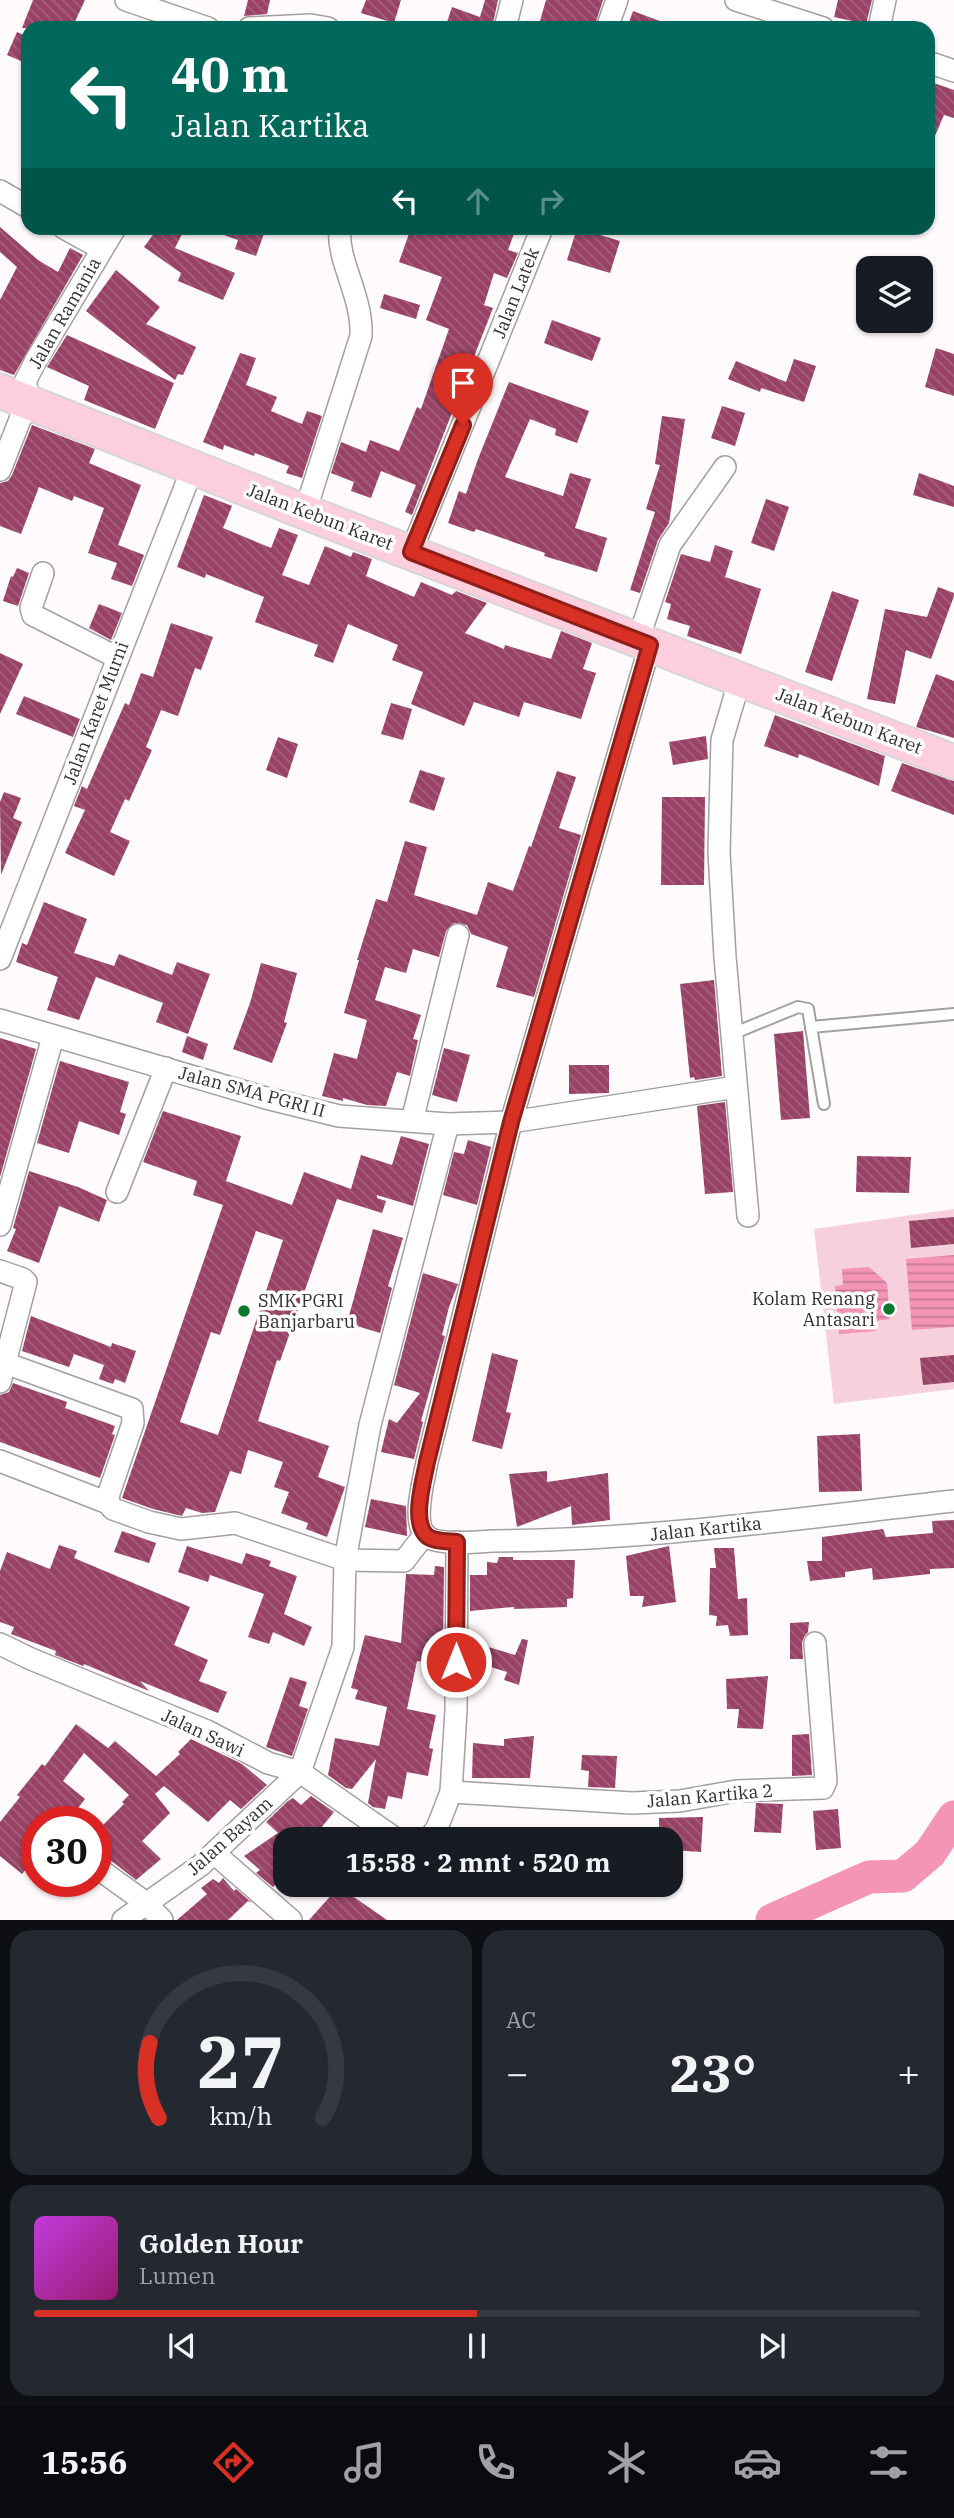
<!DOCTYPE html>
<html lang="id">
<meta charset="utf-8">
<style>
:root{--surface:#171b24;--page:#242831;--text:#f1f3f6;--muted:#9ea1a6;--line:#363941;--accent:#d93025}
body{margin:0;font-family:"IBM Plex Serif",serif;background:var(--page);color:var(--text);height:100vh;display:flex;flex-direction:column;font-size:26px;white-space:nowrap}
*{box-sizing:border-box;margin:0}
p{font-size:23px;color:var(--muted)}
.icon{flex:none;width:38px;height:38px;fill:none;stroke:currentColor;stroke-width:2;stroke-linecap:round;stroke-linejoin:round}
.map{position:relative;height:1920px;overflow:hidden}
.sheet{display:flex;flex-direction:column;gap:10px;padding:10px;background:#0d0f14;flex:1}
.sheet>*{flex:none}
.guide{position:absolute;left:21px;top:21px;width:914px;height:214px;border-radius:21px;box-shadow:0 2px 5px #0004;background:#00695c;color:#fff;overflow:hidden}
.tools{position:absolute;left:856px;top:256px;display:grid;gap:14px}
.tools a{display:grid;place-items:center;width:77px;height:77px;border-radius:14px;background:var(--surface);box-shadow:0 2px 5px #0004;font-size:35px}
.speed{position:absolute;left:21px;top:1806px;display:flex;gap:14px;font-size:35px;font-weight:700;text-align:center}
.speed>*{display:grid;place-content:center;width:91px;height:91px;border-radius:50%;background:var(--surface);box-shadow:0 2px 5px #0004;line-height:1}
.speed .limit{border:10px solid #d22;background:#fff;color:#111}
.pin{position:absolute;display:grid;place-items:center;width:60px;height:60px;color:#fff;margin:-72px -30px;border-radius:50% 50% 50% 0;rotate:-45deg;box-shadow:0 0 7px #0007}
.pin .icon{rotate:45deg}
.me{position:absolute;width:77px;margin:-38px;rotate:0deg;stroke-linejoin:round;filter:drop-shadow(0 0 5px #0008)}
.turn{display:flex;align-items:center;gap:24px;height:147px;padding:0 35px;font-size:32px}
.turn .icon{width:91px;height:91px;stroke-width:2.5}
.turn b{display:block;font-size:49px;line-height:60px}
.lanes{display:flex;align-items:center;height:66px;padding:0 35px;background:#0003;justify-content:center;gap:35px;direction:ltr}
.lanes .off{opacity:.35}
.big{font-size:52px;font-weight:700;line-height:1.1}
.sheet .card{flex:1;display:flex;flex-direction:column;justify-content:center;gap:10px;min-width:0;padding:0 24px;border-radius:21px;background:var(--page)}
.sheet .dial{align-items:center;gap:0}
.dial svg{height:182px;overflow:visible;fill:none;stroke:var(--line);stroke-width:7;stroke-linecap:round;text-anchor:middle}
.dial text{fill:var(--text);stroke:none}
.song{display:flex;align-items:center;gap:21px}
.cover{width:84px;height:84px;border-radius:10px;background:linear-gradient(135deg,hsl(290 70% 55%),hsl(320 70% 35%))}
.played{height:7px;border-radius:4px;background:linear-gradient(90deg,var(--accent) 50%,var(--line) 50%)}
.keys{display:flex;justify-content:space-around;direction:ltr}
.heat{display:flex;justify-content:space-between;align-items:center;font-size:38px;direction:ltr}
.sheet .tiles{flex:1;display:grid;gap:10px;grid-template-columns:1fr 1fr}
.card:last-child{grid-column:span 2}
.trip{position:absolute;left:273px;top:1827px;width:410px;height:70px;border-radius:21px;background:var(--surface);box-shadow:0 2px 5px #0004;font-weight:700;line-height:70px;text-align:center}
.tab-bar{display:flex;height:112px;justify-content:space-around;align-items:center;background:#090b0e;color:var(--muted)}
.tab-bar .icon{width:49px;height:49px}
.tab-bar .current{color:var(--accent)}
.tab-bar b{font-size:32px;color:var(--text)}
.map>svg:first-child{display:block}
</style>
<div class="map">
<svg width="954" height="1920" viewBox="0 0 954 1920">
<defs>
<pattern id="water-rules" width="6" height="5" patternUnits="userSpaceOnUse" patternTransform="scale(1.75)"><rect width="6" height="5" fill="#f494b7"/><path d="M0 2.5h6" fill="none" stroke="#c67995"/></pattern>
<pattern id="building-back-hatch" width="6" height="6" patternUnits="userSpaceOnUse" patternTransform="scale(1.75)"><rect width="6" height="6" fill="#994265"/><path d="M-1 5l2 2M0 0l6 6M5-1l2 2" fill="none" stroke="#a3627c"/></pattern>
</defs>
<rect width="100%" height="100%" fill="#fffafb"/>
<polygon fill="#f6d1dd" points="954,1209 954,1389 834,1404 814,1229"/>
<g fill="url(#water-rules)">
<polygon points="954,1255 954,1327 912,1330 906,1259"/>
<polygon points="869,1267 887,1283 890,1319 876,1321 876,1331 839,1334 835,1286 843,1285 842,1269"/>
</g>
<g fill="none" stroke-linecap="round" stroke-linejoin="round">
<polyline stroke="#f494b7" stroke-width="33" points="772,1920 869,1877 903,1876 930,1853 954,1817"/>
</g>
<g fill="url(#building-back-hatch)" fill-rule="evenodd">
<polygon points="33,0 85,0 72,28 22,28"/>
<polygon points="248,0 270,0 267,14 244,16"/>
<polygon points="366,0 401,0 394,23 361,13"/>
<polygon points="485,0 498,0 492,28 445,28 452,7 480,17"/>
<polygon points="546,0 603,0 594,28 538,28"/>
<polygon points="838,0 872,0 866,24 834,17"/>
<polygon points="633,11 673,26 673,28 627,28"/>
<polygon points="17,32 28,37 28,64 7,55"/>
<polygon points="928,81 954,90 954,118 944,115 928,152"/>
<polygon points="0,227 38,260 58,272 70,248 83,255 14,375 0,370 0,300 17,267 0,252"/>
<polygon points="158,228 185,228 175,248 235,273 223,300 178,281 181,273 144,247"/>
<polygon points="411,228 516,228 508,250 518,253 507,278 494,273 484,305 493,308 412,515 405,512 416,485 381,471 371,498 351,491 354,482 331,473 341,442 366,452 370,440 399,451 417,407 421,409 449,329 426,320 442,277 399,262"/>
<polygon points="577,228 620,241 610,273 567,260"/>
<polygon points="207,229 207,228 266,228 256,256 235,249 238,240"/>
<polygon points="116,270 160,307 146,324 196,347 183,375 178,374 175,380 86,311"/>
<polygon points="384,294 420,305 416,319 380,308"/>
<polygon points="552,320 601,338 592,361 544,343"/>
<polygon points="67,335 174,383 155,429 84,400 89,386 47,367"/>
<polygon points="936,348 954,354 954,396 925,387"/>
<polygon points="240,353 256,358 246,385 277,397 271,411 302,424 307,411 322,416 302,478 286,473 289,466 255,453 254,456 224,445 223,450 203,442"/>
<polygon points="794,359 816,366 804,402 761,388 760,392 728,379 736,361 786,382"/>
<polygon points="509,382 589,411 577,443 555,435 556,429 530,419 505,477 563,496 570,473 591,479 575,528 607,538 597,572 544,556 545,553 476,529 474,532 448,523 459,491 466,494 478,459"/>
<polygon points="722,406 745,413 735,446 711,438"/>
<polygon points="662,416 685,419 669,523 658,540 640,593 630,590 655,512 646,509 660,465 655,464"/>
<polygon points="32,425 95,449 89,463 141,485 118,545 144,555 132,586 111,579 117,563 88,553 104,508 74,496 72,501 39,487 21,534 0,526 0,483 8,481 12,475"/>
<polygon points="919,473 954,486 954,507 913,495"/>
<polygon points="204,495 232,506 223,528 271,548 279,528 298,535 282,575 309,585 325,546 351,557 353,552 372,559 366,576 414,597 421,582 452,595 456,591 487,603 465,633 504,649 505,645 551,659 561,631 592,643 583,669 596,673 581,719 524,702 519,717 474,702 464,726 411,704 423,672 392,660 398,645 348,624 333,663 314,656 318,645 255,622 264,597 206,574 205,578 177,567"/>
<polygon points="766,499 789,507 774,551 751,543"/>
<polygon points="715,545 733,551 725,577 761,589 741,654 687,636 690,626 667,619 671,604 665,602 681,554 710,562"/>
<polygon points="17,568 29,573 18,606 3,601 11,576 13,577"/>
<polygon points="938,587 954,593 954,596 931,659 906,650 895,704 867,699 885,609 927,617"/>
<polygon points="832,591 859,600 832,681 805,672"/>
<polygon points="99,604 122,613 111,640 89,628"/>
<polygon points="171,623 213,637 201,670 195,668 178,716 161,710 146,747 152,750 129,801 125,799 110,832 130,841 114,876 65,853 85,810 74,806 82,786 87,789 125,703 129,705 141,673 153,677"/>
<polygon points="0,653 23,664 0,714"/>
<polygon points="936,674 954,681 954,738 916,727"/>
<polygon points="24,696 80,719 73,737 16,714"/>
<polygon points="391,703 412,709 403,740 381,734"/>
<polygon points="775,715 885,756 879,786 799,754 798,758 764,746"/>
<polygon points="706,736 708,759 673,765 669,742"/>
<polygon points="278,737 298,744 287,778 266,770"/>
<polygon points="902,763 954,781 954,815 891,791"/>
<polygon points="420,770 445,778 434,811 409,802"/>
<polygon points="557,771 576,777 559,828 581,835 534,997 496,987 508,947 471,934 467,925 454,923 446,931 439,957 413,949 406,973 385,967 375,1000 421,1015 413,1039 418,1040 410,1076 397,1072 386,1106 367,1105 343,1098 343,1101 322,1096 334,1053 357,1059 367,1020 344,1013 359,960 357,960 376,899 387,902 405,841 427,847 414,895 477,915 488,882 513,891 529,846 531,847"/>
<polygon points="4,792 21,798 13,818 22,822 1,875 0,802"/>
<polygon points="662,797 705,797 704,885 661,885"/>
<polygon points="44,902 87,919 74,953 114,966 119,954 172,975 177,962 210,974 188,1034 156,1022 163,1003 96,977 79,1020 47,1010 58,977 16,962 22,943 27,945"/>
<polygon points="261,963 297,973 284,1022 287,1023 272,1063 233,1049 250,1003"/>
<polygon points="714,980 722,1076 695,1080 694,1077 690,1078 680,984"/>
<polygon points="803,1031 810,1118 781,1120 774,1034"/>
<polygon points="187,1036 208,1044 203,1060 182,1052"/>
<polygon points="0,1038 36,1049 0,1177"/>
<polygon points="444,1048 470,1055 457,1102 432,1095"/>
<polygon points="60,1061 129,1082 120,1112 126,1114 119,1135 79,1121 69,1153 37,1143"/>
<polygon points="569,1065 609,1065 609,1093 569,1094"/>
<polygon points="725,1102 733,1192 705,1194 697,1106"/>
<path d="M163,1111l78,25 -15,45 66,24 12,-33 47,17 10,-34 31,10 9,-29 28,8 -16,62 -36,-11v3l9,3 -4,12 -45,-14 -57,162 -3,-1 -19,61 71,25 -11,31 27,10 -18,50 -21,-8 2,-6 -27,-10 8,-21 -15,-5 9,-25 -35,-12 -7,24 -11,-3 -15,41 -13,1 -16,-5 -4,8 -29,-7 -31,-11 101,-293 -30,-10 4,-14 -54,-19zM256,1231l27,9 -65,195 -38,-13 31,-90 9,3z"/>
<polygon points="468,1140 491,1147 477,1205 443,1195 454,1152 464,1154"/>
<polygon points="857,1156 911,1157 909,1193 856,1192"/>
<polygon points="29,1171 78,1187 107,1200 99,1222 59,1206 39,1263 7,1251 16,1229 13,1228"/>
<polygon points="954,1217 954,1244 911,1248 909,1221"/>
<polygon points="373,1229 403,1238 388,1286 392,1288 380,1333 347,1323"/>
<polygon points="423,1273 458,1284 449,1307 442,1335 445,1336 421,1421 423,1422 414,1459 381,1452 389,1419 397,1423 420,1393 394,1385"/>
<polygon points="31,1316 111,1347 112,1343 136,1351 125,1383 115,1379 113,1384 99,1379 104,1365 74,1354 69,1367 22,1351"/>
<polygon points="492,1353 518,1360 506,1412 511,1413 502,1449 472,1441"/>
<polygon points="954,1355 954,1382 923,1385 920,1358"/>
<polygon points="13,1383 67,1402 65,1408 115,1426 112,1434 115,1435 100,1478 0,1442 0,1395 9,1392"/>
<polygon points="860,1434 862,1491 819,1492 817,1436"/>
<polygon points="547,1471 547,1482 608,1473 610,1520 572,1525 571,1506 517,1527 509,1474"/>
<polygon points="371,1499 406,1506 407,1536 365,1527"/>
<polygon points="954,1520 954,1568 930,1569 930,1574 873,1580 872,1568 845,1572 845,1577 810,1581 807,1561 822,1561 822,1537 883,1529 886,1537 933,1533 932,1521"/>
<polygon points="122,1531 156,1543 149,1563 114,1552"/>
<polygon points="59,1545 77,1551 74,1558 190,1607 174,1645 208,1660 199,1681 227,1692 218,1713 140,1681 149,1691 84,1664 83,1666 55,1655 56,1651 11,1634 14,1627 0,1622 0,1571 7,1552 50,1569"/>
<polygon points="187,1546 242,1564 246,1553 271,1561 269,1566 297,1576 284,1614 312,1627 304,1646 273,1632 269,1644 248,1637 264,1594 210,1575 208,1582 178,1572"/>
<polygon points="669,1546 676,1602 642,1607 644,1596 630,1596 626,1556"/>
<polygon points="714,1548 734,1548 738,1599 747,1598 748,1635 730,1636 728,1625 716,1626 717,1616 709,1615 710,1568 716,1568"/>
<polygon points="499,1557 513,1557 513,1560 575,1560 573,1598 567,1599 567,1607 514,1609 514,1607 470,1611 470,1575 487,1575 487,1562 497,1563"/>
<polygon points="435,1566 444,1567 443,1654 427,1652 426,1662 417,1661 407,1709 436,1715 429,1748 433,1749 428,1776 407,1772 402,1799 388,1796 385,1809 373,1807 368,1803 376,1759 352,1789 346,1788 328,1775 335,1738 379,1746 387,1707 355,1699 358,1690 351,1688 365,1635 401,1643 406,1574 434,1575"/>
<polygon points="809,1622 808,1632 804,1637 802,1643 803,1659 790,1659 790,1623"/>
<polygon points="522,1639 528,1640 519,1685 504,1680 507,1672 481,1664 485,1646 515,1655"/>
<polygon points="768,1676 763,1729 737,1728 739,1709 727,1709 726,1679"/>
<polygon points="290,1677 307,1682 299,1706 308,1709 292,1756 266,1747"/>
<polygon points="76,1724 108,1748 115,1741 156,1776 180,1754 178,1752 191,1739 242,1764 267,1785 241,1809 230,1800 208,1822 164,1786 155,1794 170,1813 142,1841 161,1859 136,1880 96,1849 96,1832 124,1804 122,1802 129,1795 84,1753 63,1781 85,1799 67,1822 37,1822 37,1856 22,1874 0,1856 0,1822 20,1797 17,1795 42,1764 45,1766"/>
<polygon points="809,1734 812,1775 792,1776 792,1735"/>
<polygon points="534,1736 530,1778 472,1778 473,1743 504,1746 504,1739"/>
<polygon points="582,1755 617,1756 615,1788 588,1787 589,1771 581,1770"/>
<polygon points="311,1796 334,1812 312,1839 302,1836 300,1839 285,1839 285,1874 273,1887 256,1873 260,1870 244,1856 278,1833 266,1822 288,1801 293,1798 301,1805"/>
<polygon points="756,1803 783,1804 781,1833 754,1832"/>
<polygon points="838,1809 841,1848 816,1850 813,1811"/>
<polygon points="703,1817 701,1852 670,1850 670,1839 659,1839 659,1818"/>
<polygon points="223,1878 234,1891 236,1889 252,1903 248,1901 228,1920 177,1920 207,1894 201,1888 213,1879 219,1883"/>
<polygon points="335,1891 345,1896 348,1893 387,1920 309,1920"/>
</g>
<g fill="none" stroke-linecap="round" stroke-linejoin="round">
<defs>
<g id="lane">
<polyline points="811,1027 954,1014"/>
<polyline points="732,1034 798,1007 808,1009 824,1104"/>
</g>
<g id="street">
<polyline points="126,0 208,28"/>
<polyline points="736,0 823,28"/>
<polyline points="249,28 311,25 328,28"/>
<polyline points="505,28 512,0"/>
<polyline points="607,28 617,0"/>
<polyline points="879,28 885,0"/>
<polyline points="928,62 954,71"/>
<polyline points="0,191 28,207"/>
<polyline points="64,228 102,249"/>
<polyline points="0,470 27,402 26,380 35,362 115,228"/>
<path d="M305,512l56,-176c2,-40 -25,-76 -21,-108"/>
<polyline points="411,552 542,228"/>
<polyline points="43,573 31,608 33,615 118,658"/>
<polyline points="638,640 670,545 725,467"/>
<path d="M650,645l-139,477 -84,340c-3,17 -15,58 -2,73 11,11 53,7 68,6 155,-1 308,-23 461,-40"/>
<polyline points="740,679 722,740 719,852 725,957 748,1216"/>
<polyline points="0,959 193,467"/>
<polyline points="0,1020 266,1098 339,1116 448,1124 511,1122 736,1087"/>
<polyline points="412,1121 458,935"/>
<polyline points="117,1192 166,1068"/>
<polyline points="0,1225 53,1037"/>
<polyline points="0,1271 23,1279 26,1282 0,1382"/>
<polyline points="5,1363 132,1409 133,1423 109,1493 108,1503"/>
<polyline points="0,1461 108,1503 113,1509 149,1522 181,1529 235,1523 345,1560 404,1561 425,1534"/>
<polyline points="0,1644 31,1659 207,1731 268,1763 300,1772 396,1839"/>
<polyline points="451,1792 632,1803 680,1801 736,1791 823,1788 826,1781 815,1643"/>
<polyline points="429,1839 437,1828 451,1792 456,1710 457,1542"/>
<polyline points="214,1853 291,1920"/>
<polyline points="96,1867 146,1903 162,1920"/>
<polyline points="123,1920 201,1865 300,1772 343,1647 345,1560 370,1425 448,1124"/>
</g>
<polyline id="primary" points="0,391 305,512 954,762"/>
</defs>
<use href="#lane" stroke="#a49fa0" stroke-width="14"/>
<use href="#street" stroke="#a49fa0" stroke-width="24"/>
<use href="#primary" stroke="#d6d6d6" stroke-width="37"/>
<use href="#lane" stroke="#fff" stroke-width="10"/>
<use href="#street" stroke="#fff" stroke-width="21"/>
<use href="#primary" stroke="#fccede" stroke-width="33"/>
</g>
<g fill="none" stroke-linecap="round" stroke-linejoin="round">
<defs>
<path id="route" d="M456,1662l1,-120c-10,-1 -26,0 -32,-8 -13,-16 -1,-55 2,-72l84,-340 139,-477 -239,-93 52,-127"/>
</defs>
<use href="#route" stroke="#8d1f18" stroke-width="18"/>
<use href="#route" stroke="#d93025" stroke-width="12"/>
</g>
<g fill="#0a772a" stroke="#fff" stroke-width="2.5">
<circle cx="889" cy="1309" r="7"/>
<circle cx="244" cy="1311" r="7"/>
</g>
<g text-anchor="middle" stroke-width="7" stroke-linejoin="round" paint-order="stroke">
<g font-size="18" fill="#323030" stroke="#fff">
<text transform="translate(516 293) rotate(-68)" y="6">Jalan Latek</text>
<text transform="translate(65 313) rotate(-60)" y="6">Jalan Ramania</text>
<text transform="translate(320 517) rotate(21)" y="6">Jalan Kebun Karet</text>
<text transform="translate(96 713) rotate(-69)" y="6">Jalan Karet Murni</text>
<text transform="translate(849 721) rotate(21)" y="6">Jalan Kebun Karet</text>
<text transform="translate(252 1092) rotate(15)" y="6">Jalan SMA PGRI II</text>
<text transform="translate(706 1529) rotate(-6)" y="6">Jalan Kartika</text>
<text transform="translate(203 1733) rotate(25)" y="6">Jalan Sawi</text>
<text transform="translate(710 1796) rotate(-5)" y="6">Jalan Kartika 2</text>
<text transform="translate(230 1836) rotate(-42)" y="6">Jalan Bayam</text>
</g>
<g font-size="18" fill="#323030" stroke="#fff" text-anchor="end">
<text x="875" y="1305">Kolam Renang<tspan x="875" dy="21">Antasari</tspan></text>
<text x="258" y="1307" text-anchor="start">SMK PGRI<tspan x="258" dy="21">Banjarbaru</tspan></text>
</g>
</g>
</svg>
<div class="tools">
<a><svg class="icon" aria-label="layers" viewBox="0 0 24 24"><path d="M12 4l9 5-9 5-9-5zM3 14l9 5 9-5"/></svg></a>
</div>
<div class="speed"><div class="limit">30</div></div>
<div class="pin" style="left:463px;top:425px;background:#d93025"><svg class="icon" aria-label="arrive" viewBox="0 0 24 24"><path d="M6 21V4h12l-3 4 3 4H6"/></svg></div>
<svg class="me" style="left:456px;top:1662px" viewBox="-20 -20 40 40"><circle r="17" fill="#d93025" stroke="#fff" stroke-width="3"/><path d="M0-11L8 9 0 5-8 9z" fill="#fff"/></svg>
<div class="trip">15:58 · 2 mnt · 520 m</div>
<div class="guide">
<div class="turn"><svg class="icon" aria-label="left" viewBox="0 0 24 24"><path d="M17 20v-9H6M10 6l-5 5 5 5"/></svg><div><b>40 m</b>Jalan Kartika</div></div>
<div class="lanes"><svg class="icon" aria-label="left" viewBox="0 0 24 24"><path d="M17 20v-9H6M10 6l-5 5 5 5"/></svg><svg class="icon off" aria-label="ahead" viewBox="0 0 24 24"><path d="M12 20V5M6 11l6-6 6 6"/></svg><svg class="icon off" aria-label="right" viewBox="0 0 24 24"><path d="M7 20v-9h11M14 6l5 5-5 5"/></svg></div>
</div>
</div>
<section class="sheet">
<div class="tiles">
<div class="card dial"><svg viewBox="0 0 100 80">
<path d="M14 69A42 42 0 1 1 86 69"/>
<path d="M14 69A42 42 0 0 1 10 36" stroke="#d93025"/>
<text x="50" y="56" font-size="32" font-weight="700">27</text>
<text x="50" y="72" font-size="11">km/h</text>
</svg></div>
<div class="card"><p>AC</p>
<div class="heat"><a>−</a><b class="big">23°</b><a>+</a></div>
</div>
<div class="card">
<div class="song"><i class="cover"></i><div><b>Golden Hour</b><p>Lumen</p></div></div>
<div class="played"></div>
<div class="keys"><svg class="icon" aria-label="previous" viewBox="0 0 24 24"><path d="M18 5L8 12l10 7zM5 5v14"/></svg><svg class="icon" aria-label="pause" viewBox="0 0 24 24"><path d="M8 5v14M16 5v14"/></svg><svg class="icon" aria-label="next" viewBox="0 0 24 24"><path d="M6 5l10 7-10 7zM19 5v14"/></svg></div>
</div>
</div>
</section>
<nav class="tab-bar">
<b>15:56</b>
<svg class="icon current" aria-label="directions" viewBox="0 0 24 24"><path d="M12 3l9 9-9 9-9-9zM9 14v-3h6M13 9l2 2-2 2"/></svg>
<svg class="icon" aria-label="music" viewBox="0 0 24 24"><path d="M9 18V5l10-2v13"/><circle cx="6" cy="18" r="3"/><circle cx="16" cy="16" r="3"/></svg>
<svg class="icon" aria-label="phone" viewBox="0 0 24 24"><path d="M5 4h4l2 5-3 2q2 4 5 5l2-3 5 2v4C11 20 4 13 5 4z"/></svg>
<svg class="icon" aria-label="climate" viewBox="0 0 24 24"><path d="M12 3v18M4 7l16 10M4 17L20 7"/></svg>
<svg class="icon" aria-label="car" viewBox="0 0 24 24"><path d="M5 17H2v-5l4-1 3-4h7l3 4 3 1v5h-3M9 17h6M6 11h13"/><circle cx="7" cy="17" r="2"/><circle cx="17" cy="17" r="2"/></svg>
<svg class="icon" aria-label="filters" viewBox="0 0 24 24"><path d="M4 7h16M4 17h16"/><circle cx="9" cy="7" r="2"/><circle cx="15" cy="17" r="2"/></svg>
</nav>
